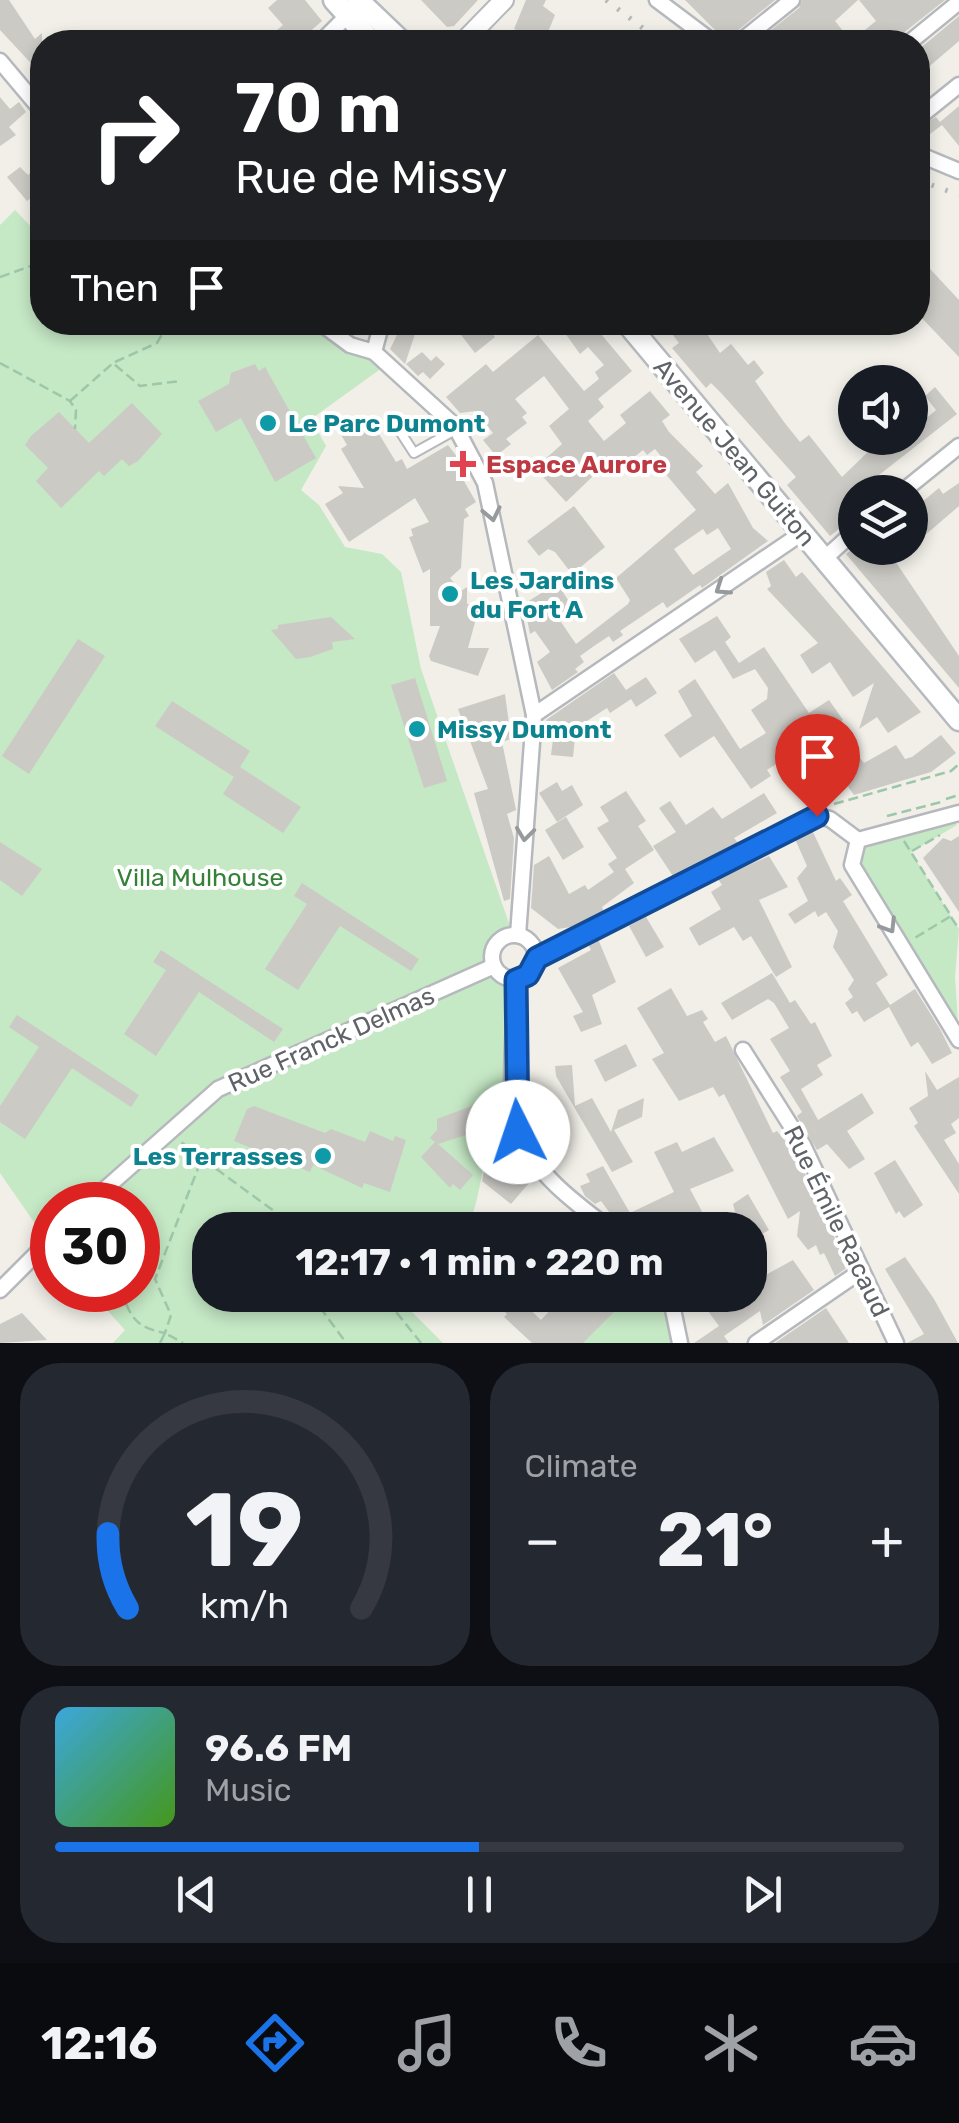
<!DOCTYPE html>
<meta charset="utf-8">
<style>
:root{--surface:#171b24;--page:#242831;--text:#f1f3f6;--muted:#9ea1a6;--line:#363941;--accent:#1a73e8}
body{margin:0;font-family:Rubik,sans-serif;background:var(--page);color:var(--text);height:100vh;display:flex;flex-direction:column;font-size:38px;white-space:nowrap}
*{box-sizing:border-box;margin:0}
p{font-size:32px;color:var(--muted)}
.icon{flex:none;width:55px;height:55px;fill:none;stroke:currentColor;stroke-width:2;stroke-linecap:round;stroke-linejoin:round}
.map{position:relative;height:1343px;overflow:hidden}
.details{display:flex;flex-direction:column;gap:20px;padding:20px;background:#0d0f14;flex:1}
.details>*{flex:none}
.top-card{position:absolute;left:30px;top:30px;width:900px;height:305px;border-radius:40px;box-shadow:0 5px 15px #0003;background:#202124;color:#fff;overflow:hidden}
.buttons{position:absolute;left:838px;top:365px;display:grid;gap:20px}
.buttons a{display:grid;place-items:center;width:90px;height:90px;border-radius:50%;background:var(--surface);box-shadow:0 5px 15px #0003;font-size:50px}
.speed{position:absolute;left:30px;top:1182px;display:flex;gap:20px;font-size:50px;font-weight:700;text-align:center}
.speed>*{display:grid;place-content:center;width:130px;height:130px;border-radius:50%;background:var(--surface);box-shadow:0 5px 15px #0003;line-height:1}
.speed .limit{border:15px solid #d22;background:#fff;color:#111}
.pin{position:absolute;display:grid;place-items:center;width:85px;height:85px;color:#fff;margin:-102px -42px;border-radius:50% 50% 50% 0;rotate:-45deg;box-shadow:0 0 10px #0007}
.pin .icon{rotate:45deg}
.me{position:absolute;width:110px;margin:-55px;rotate:356deg;stroke-linejoin:round;filter:drop-shadow(0 0 8px #0008)}
.turn{display:flex;align-items:center;gap:35px;height:210px;padding:0 40px;font-size:45px}
.turn .icon{width:130px;height:130px;stroke-width:2.5}
.turn b{display:block;font-size:70px;line-height:85px}
.then{display:flex;align-items:center;height:95px;padding:0 40px;background:#0003;gap:20px;font-size:38px}
.big{font-size:75px;font-weight:700;line-height:1.1}
.details .card{flex:1;display:flex;flex-direction:column;justify-content:center;gap:15px;min-width:0;padding:0 35px;border-radius:40px;background:var(--page)}
.details .dial{align-items:center;gap:0}
.dial svg{height:260px;overflow:visible;fill:none;stroke:var(--line);stroke-width:7;stroke-linecap:round;text-anchor:middle}
.dial text{fill:var(--text);stroke:none}
.song{display:flex;align-items:center;gap:30px}
.cover{width:120px;height:120px;border-radius:15px;background:linear-gradient(135deg,hsl(200 70% 55%),hsl(100 70% 35%))}
.played{height:10px;border-radius:5px;background:linear-gradient(90deg,var(--accent) 50%,var(--line) 50%)}
.keys{display:flex;justify-content:space-around;direction:ltr}
.heat{display:flex;justify-content:space-between;align-items:center;font-size:55px;direction:ltr}
.details .tiles{flex:1;display:grid;gap:20px;grid-template-columns:1fr 1fr}
.card:last-child{grid-column:span 2}
.trip{position:absolute;left:192px;top:1212px;width:575px;height:100px;border-radius:40px;background:var(--surface);box-shadow:0 5px 15px #0003;font-weight:700;line-height:100px;text-align:center}
.dock{display:flex;height:160px;justify-content:space-around;align-items:center;background:#090b0e;color:var(--muted)}
.dock .icon{width:70px;height:70px}
.dock .current{color:var(--accent)}
.dock b{font-size:45px;color:var(--text)}
.map>svg:first-child{display:block}
</style>
<div class="map">
<svg width="959" height="1343" viewBox="0 0 959 1343">
<rect width="100%" height="100%" fill="#f1efe8"/>
<g fill="#c5e8c5">
<path d="M15,210l27,28v84l277,1 67,42 -75,54 15,27 -25,44 18,15 26,42 37,7 19,18 20,97 92,266 -16,8 -5,14 6,15 12,7 8,153c-7,3 -16,4 -22,8 -16,11 -14,67 -31,90h-255v65h206l-9,12 36,36h-330l12,-13 -36,-40h49v-85h-86v43l-52,-75v-948z"/>
<polygon points="952,821 957,825 911,852 959,929 955,977 959,1037 852,857 865,848"/>
<polygon points="603,1295 665,1295 673,1343 558,1343"/>
</g>
<g fill="#cccac5" fill-rule="evenodd">
<polygon points="0,0 9,0 35,39 42,33 42,75 0,30"/>
<polygon points="277,0 305,0 322,21 298,42 263,42 283,25 268,8"/>
<polygon points="421,0 478,0 454,26 447,27"/>
<polygon points="526,0 546,0 543,6 555,15 544,42 520,42 524,33 514,29"/>
<polygon points="685,0 775,0 731,36 721,36"/>
<polygon points="802,0 858,0 835,21 851,41 876,21 859,0 945,0 892,42 756,42 799,8"/>
<polygon points="959,16 959,41 918,76 918,50"/>
<polygon points="0,97 10,109 19,102 26,112 9,127 16,135 0,146"/>
<polygon points="959,106 959,146 942,125 918,143 918,128 936,117 940,122"/>
<polygon points="42,164 42,189 27,201 7,177 20,167 28,175"/>
<polygon points="918,256 959,300 959,357 918,314"/>
<polygon points="393,322 419,322 405,364 390,349 397,335 390,332"/>
<polygon points="451,322 484,322 495,337 475,353"/>
<path d="M557,322h34l41,49 -34,28 6,8 -16,14 16,20 22,-18 -6,-8 30,-24 20,24 -8,6 7,11 34,34 -7,6 19,22 13,-11 25,45 15,13 -66,47 -2,-3 -33,23 -4,-6 -43,29 3,4 -10,7 -4,-6 -15,10 -14,10 4,6 -9,7 3,3 -26,18 -15,-28 13,-10 -15,-21 -5,3 -6,-30 33,-21 13,20 -5,3 6,8 -10,8 15,22 52,-40 2,-4 -14,-22 80,-68 -32,-38 6,-5 -15,-18 -8,6 -4,-5 -21,17 -8,-11 -48,46 -31,-34 27,-24 -13,-18 20,-17 -25,-33 -29,23 12,14 -5,4 5,6 -21,16 5,5 -15,12 -13,-16 10,-7 -18,-22 -15,2 -14,-16 40,-33 7,8 45,-37 46,56 15,-12 -4,-7 9,-7 -16,-18 -8,7zM718,528l13,21 -38,26 -19,-26 29,-20 4,6z"/>
<polygon points="663,322 699,322 720,353 731,344 748,365 754,360 764,373 755,381 784,422 800,442 809,435 842,477 875,445 889,438 910,438 910,432 936,410 925,396 935,387 957,414 847,500 855,516 830,536 787,485 796,477 722,394 711,383 706,388 672,348 679,343"/>
<polygon points="422,352 431,361 436,356 445,364 430,379 423,372 418,376 406,364"/>
<polygon points="255,364 259,371 265,367 316,458 275,482 241,418 216,432 198,401 229,384 231,373"/>
<polygon points="132,403 162,434 138,461 129,466 122,459 104,476 99,471 61,508 36,481 48,468 25,445 31,436 59,412 89,443"/>
<polygon points="368,416 396,462 402,459 407,469 448,445 465,467 460,474 476,502 465,509 469,516 464,519 461,568 450,578 461,591 467,587 467,604 480,604 468,648 489,648 478,676 431,661 429,656 440,626 430,626 430,569 423,573 409,537 413,536 411,529 429,522 415,498 349,542 325,504 343,493 338,486 364,488 341,449 347,445 340,433"/>
<polygon points="959,483 959,506 895,561 959,656 959,688 846,554 853,548 910,548 910,521 926,508 922,502 939,488 943,494"/>
<polygon points="574,506 605,547 572,574 555,552 548,549 539,556 527,541"/>
<polygon points="784,560 796,577 802,572 921,712 888,733 877,717 859,729 874,683 853,697 830,662 812,674 800,655 818,643 767,589 771,586 766,572"/>
<polygon points="717,616 731,637 725,642 739,663 764,647 809,713 829,700 843,720 767,770 771,776 751,789 714,736 680,758 664,735 692,716 678,691 695,679 740,749 766,733 751,710 767,699 768,688 755,669 733,679 715,650 695,663 679,639"/>
<polygon points="331,617 355,639 332,642 333,649 310,657 296,659 271,630 278,629 278,625"/>
<polygon points="78,639 105,656 29,774 2,756"/>
<polygon points="614,673 626,690 646,677 657,693 636,707 631,699 610,713 607,708 576,728 573,757 551,755 554,731 546,720"/>
<polygon points="415,678 447,781 424,788 391,685"/>
<polygon points="505,694 511,739 502,742 516,810 507,814 514,838 510,899 504,901 474,793 488,789 458,709"/>
<polygon points="172,701 250,751 240,767 301,807 283,833 223,794 234,777 155,726"/>
<polygon points="941,735 956,753 931,772 854,795 844,781 853,775 860,758 864,763 896,745 905,759 912,757"/>
<polygon points="557,782 562,791 572,785 583,805 557,822 539,793"/>
<polygon points="626,791 646,821 638,826 654,850 625,869 634,883 602,907 604,912 577,926 558,929 531,908 534,865 549,856 569,894 585,885 588,890 614,872 608,864 617,858 597,828 609,821 600,807"/>
<polygon points="764,793 777,813 734,838 739,844 673,876 653,846 676,832 659,808 670,801 686,825 713,807 722,819"/>
<polygon points="566,817 584,847 563,860 545,830"/>
<polygon points="812,830 836,881 840,878 852,895 843,901 888,975 876,983 890,1005 915,989 940,1029 952,1053 932,1064 918,1042 911,1047 889,1007 864,1022 857,1011 852,1014 845,1003 853,997 848,989 854,980 833,947 838,931 826,912 818,917 815,911 795,924 788,914 808,901 797,878 807,866 795,839"/>
<polygon points="959,836 959,912 923,858 943,838 951,841"/>
<polygon points="0,842 42,869 22,896 0,880"/>
<polygon points="769,856 788,887 759,900 792,967 776,977 751,936 743,941 734,927 699,946 689,928 721,909 711,892 722,885 718,879"/>
<polygon points="302,883 419,959 411,971 340,926 298,990 265,969 307,904 294,896"/>
<polygon points="646,917 664,947 646,957 629,926"/>
<polygon points="598,939 616,982 592,995 602,1024 581,1032 573,1016 583,1012 558,968 591,950 588,944"/>
<polygon points="161,950 283,1029 274,1042 199,992 156,1056 124,1034 166,970 153,962"/>
<polygon points="772,973 790,1003 795,1000 811,1024 815,1022 832,1056 817,1065 823,1075 801,1089 818,1120 862,1093 874,1113 847,1131 865,1159 849,1169 827,1144 817,1150 797,1116 802,1112 780,1077 790,1071 770,1039 789,1028 774,1003 768,999 732,1020 721,1003"/>
<polygon points="671,988 687,1016 702,1010 708,1019 703,1022 715,1042 726,1036 773,1133 777,1131 796,1154 848,1267 835,1276 824,1253 820,1255 816,1245 808,1250 797,1236 800,1211 788,1219 724,1094 719,1097 713,1087 679,1101 652,1059 664,1053 637,1008"/>
<polygon points="17,1015 139,1095 131,1107 72,1068 25,1139 0,1122 0,1106 39,1047 9,1027"/>
<polygon points="626,1044 637,1066 605,1082 594,1060"/>
<polygon points="572,1065 575,1106 592,1098 611,1132 618,1110 644,1098 642,1117 614,1130 633,1162 612,1172 556,1076 555,1066"/>
<polygon points="925,1071 937,1090 959,1077 959,1118 951,1124 956,1133 944,1140 959,1164 959,1194 914,1126 918,1123 909,1108 928,1096"/>
<polygon points="492,1104 494,1126 438,1144 473,1175 460,1190 453,1184 450,1188 421,1157 435,1142 430,1138 437,1130 437,1119 474,1105 475,1110"/>
<polygon points="254,1106 325,1133 331,1129 365,1142 370,1131 393,1141 395,1136 406,1140 390,1192 364,1183 362,1188 313,1165 310,1172 234,1141 247,1109"/>
<polygon points="497,1136 520,1157 514,1170 529,1183 511,1204 482,1181 488,1151"/>
<polygon points="714,1137 734,1171 690,1189 707,1221 693,1230 633,1230 625,1215 615,1220 601,1201 595,1204 585,1196 580,1186 590,1182 586,1174 603,1166 630,1213 674,1192 654,1152 677,1142 682,1152"/>
<polygon points="895,1160 923,1205 904,1218 899,1211 896,1214 874,1173"/>
<polygon points="748,1194 769,1230 750,1241 750,1230 740,1230 733,1204"/>
<polygon points="750,1255 754,1255 760,1278 793,1260 814,1290 763,1325 760,1311 724,1336 729,1343 694,1343 719,1326 705,1307 723,1295 750,1295"/>
<polygon points="905,1257 934,1299 958,1343 907,1343 924,1334 885,1269"/>
<polygon points="497,1295 515,1295 541,1320 559,1301 569,1310 584,1295 631,1295 583,1343 532,1343 504,1317 507,1314 499,1306 503,1301"/>
<polygon points="826,1308 849,1343 775,1343"/>
<polygon points="22,1313 47,1340 0,1343 0,1324"/>
</g>
<g fill="none" stroke-linecap="round" stroke-linejoin="round">
<defs>
<polyline id="service" points="392,419 414,453 457,429"/>
<g id="minor">
<polyline points="657,0 713,42"/>
<polyline points="321,42 353,10"/>
<polyline points="740,42 792,0"/>
<polyline points="910,42 959,2"/>
<polyline points="0,61 42,111"/>
<polyline points="918,118 959,85"/>
<polyline points="918,154 959,171"/>
<polyline points="319,322 350,345 374,352"/>
<polyline points="382,322 374,352 455,426 485,483 534,715 518,935"/>
<polyline points="902,492 959,446"/>
<polyline points="824,559 855,531"/>
<polyline points="534,715 802,533"/>
<polyline points="858,840 852,865 959,1040"/>
<polyline points="858,840 959,813"/>
<circle cx="514" cy="957" r="22"/>
<polyline points="537,958 817,816 830,819 858,840"/>
<path d="M516,980c0,41 -11,118 4,155 16,40 58,70 91,95"/>
<polyline points="743,1050 803,1145 896,1343"/>
<polyline points="87,1205 218,1089 494,966"/>
<polyline points="0,1290 52,1238"/>
<polyline points="670,1295 680,1343"/>
<polyline points="756,1343 861,1271"/>
</g>
<polyline id="tertiary" points="463,42 504,0"/>
<g id="secondary">
<polyline points="334,0 372,42"/>
<polyline points="358,0 402,42"/>
<polyline points="626,322 959,720"/>
</g>
</defs>
<use href="#service" stroke="#b5b8bc" stroke-width="12"/>
<use href="#minor" stroke="#b5b8bc" stroke-width="19"/>
<use href="#tertiary" stroke="#b5b8bc" stroke-width="22"/>
<use href="#secondary" stroke="#b6babf" stroke-width="25"/>
<g stroke="#9cc7a9" stroke-width="2.5" stroke-dasharray="10 5" stroke-linecap="butt">
<polyline points="0,277 42,262"/>
<polyline points="115,362 157,343 169,322"/>
<polyline points="0,363 70,401 76,410 75,429"/>
<polyline points="70,401 113,363 140,386 180,381"/>
<polyline points="946,799 959,795"/>
<polyline points="834,804 951,771 959,764"/>
<polyline points="887,816 945,801"/>
<polyline points="904,841 951,916 913,939"/>
<polyline points="912,851 940,835"/>
<polyline points="951,917 959,929"/>
<polyline points="204,1160 300,1230"/>
<path d="M121,1290c10,28 14,37 44,43l6,-18 -16,-36 47,-121 -21,-16"/>
<polyline points="311,1295 344,1340 341,1343"/>
<polyline points="372,1295 393,1308 421,1343"/>
<polyline points="160,1343 165,1333 183,1343"/>
</g>
<use href="#service" stroke="#fff" stroke-width="8"/>
<use href="#minor" stroke="#fff" stroke-width="14"/>
<use href="#tertiary" stroke="#fff" stroke-width="18"/>
<use href="#secondary" stroke="#fff" stroke-width="20"/>
<g stroke="#b6b7b8" stroke-width="5" stroke-dasharray="2.5 12" stroke-linecap="butt">
<polyline points="606,0 661,42"/>
<polyline points="918,180 959,195"/>
</g>
</g>
<defs><path id="oneway-chevron" d="M-2-3.5L2.5 0L-2 3.5" fill="none" stroke-width="1.6" stroke-linecap="round" stroke-linejoin="round" transform="scale(2.5)"/></defs>
<g stroke="#979a9d">
<use href="#oneway-chevron" transform="translate(492 514) rotate(78)"/>
<use href="#oneway-chevron" transform="translate(722 588) rotate(146)"/>
<use href="#oneway-chevron" transform="translate(525 834) rotate(97)"/>
<use href="#oneway-chevron" transform="translate(889 926) rotate(58)"/>
</g>
<g fill="none" stroke-linecap="round" stroke-linejoin="round">
<defs>
<polyline id="route" points="518,1132 516,980 528,975 537,958 817,816"/>
</defs>
<use href="#route" stroke="#114b97" stroke-width="25"/>
<use href="#route" stroke="#1a73e8" stroke-width="18"/>
</g>
<g fill="#0f9aa8" stroke="#fff" stroke-width="4">
<circle cx="268" cy="423" r="10"/>
<circle cx="450" cy="594" r="10"/>
<circle cx="417" cy="729" r="10"/>
<circle cx="323" cy="1156" r="10"/>
</g>
<path fill="#e0444e" stroke="#fff" stroke-width="4" d="M458 449h10v10h10v10h-10v10h-10v-10h-10v-10h10z"/>
<g text-anchor="middle" stroke-width="8" stroke-linejoin="round" paint-order="stroke">
<g font-size="25" font-weight="bold" fill="#0d838f" stroke="#fff" text-anchor="start">
<text x="288" y="432">Le Parc Dumont</text>
<text x="470" y="589">Les Jardins<tspan x="470" dy="29">du Fort A</tspan></text>
<text x="437" y="738">Missy Dumont</text>
<text x="303" y="1165" text-anchor="end">Les Terrasses</text>
</g>
<g font-size="25" fill="#5f6368" stroke="#fff">
<text transform="translate(735 452) rotate(50)" y="9">Avenue Jean Guiton</text>
<text transform="translate(331 1039) rotate(-24)" y="9">Rue Franck Delmas</text>
<text transform="translate(837 1221) rotate(64)" y="9">Rue Émile Racaud</text>
</g>
<g font-size="25" font-weight="bold" fill="#be3a42" stroke="#fff" text-anchor="start">
<text x="486" y="473">Espace Aurore</text>
</g>
<g font-size="25" fill="#348238" stroke="#fff">
<text x="200" y="886">Villa Mulhouse</text>
</g>
</g>
</svg>
<div class="buttons">
<a><svg class="icon" aria-label="sound" viewBox="0 0 24 24"><path d="M4 9h4l5-4v14l-5-4H4zM17 9q2 3 0 6"/></svg></a>
<a><svg class="icon" aria-label="layers" viewBox="0 0 24 24"><path d="M12 4l9 5-9 5-9-5zM3 14l9 5 9-5"/></svg></a>
</div>
<div class="speed"><div class="limit">30</div></div>
<div class="pin" style="left:817px;top:816px;background:#d93025"><svg class="icon" aria-label="arrive" viewBox="0 0 24 24"><path d="M6 21V4h12l-3 4 3 4H6"/></svg></div>
<svg class="me" style="left:518px;top:1132px" viewBox="-20 -20 40 40"><circle r="19" fill="#fff"/><path d="M0-13L10 11 0 6-10 11z" fill="#1a73e8"/></svg>
<div class="trip">12:17 · 1 min · 220 m</div>
<div class="top-card">
<div class="turn"><svg class="icon" aria-label="right" viewBox="0 0 24 24"><path d="M7 20v-9h11M14 6l5 5-5 5"/></svg><div><b>70 m</b>Rue de Missy</div></div>
<div class="then">Then<svg class="icon" aria-label="arrive" viewBox="0 0 24 24"><path d="M6 21V4h12l-3 4 3 4H6"/></svg></div>
</div>
</div>
<section class="details">
<div class="tiles">
<div class="card dial"><svg viewBox="0 0 100 80">
<path d="M14 69A42 42 0 1 1 86 69"/>
<path d="M14 69A42 42 0 0 1 8 46" stroke="#1a73e8"/>
<text x="50" y="56" font-size="32" font-weight="700">19</text>
<text x="50" y="72" font-size="11">km/h</text>
</svg></div>
<div class="card"><p>Climate</p>
<div class="heat"><a>−</a><b class="big">21°</b><a>+</a></div>
</div>
<div class="card">
<div class="song"><i class="cover"></i><div><b>96.6 FM</b><p>Music</p></div></div>
<div class="played"></div>
<div class="keys"><svg class="icon" aria-label="previous" viewBox="0 0 24 24"><path d="M18 5L8 12l10 7zM5 5v14"/></svg><svg class="icon" aria-label="pause" viewBox="0 0 24 24"><path d="M8 5v14M16 5v14"/></svg><svg class="icon" aria-label="next" viewBox="0 0 24 24"><path d="M6 5l10 7-10 7zM19 5v14"/></svg></div>
</div>
</div>
</section>
<nav class="dock">
<b>12:16</b>
<svg class="icon current" aria-label="directions" viewBox="0 0 24 24"><path d="M12 3l9 9-9 9-9-9zM9 14v-3h6M13 9l2 2-2 2"/></svg>
<svg class="icon" aria-label="music" viewBox="0 0 24 24"><path d="M9 18V5l10-2v13"/><circle cx="6" cy="18" r="3"/><circle cx="16" cy="16" r="3"/></svg>
<svg class="icon" aria-label="phone" viewBox="0 0 24 24"><path d="M5 4h4l2 5-3 2q2 4 5 5l2-3 5 2v4C11 20 4 13 5 4z"/></svg>
<svg class="icon" aria-label="climate" viewBox="0 0 24 24"><path d="M12 3v18M4 7l16 10M4 17L20 7"/></svg>
<svg class="icon" aria-label="car" viewBox="0 0 24 24"><path d="M5 17H2v-5l4-1 3-4h7l3 4 3 1v5h-3M9 17h6M6 11h13"/><circle cx="7" cy="17" r="2"/><circle cx="17" cy="17" r="2"/></svg>
</nav>
